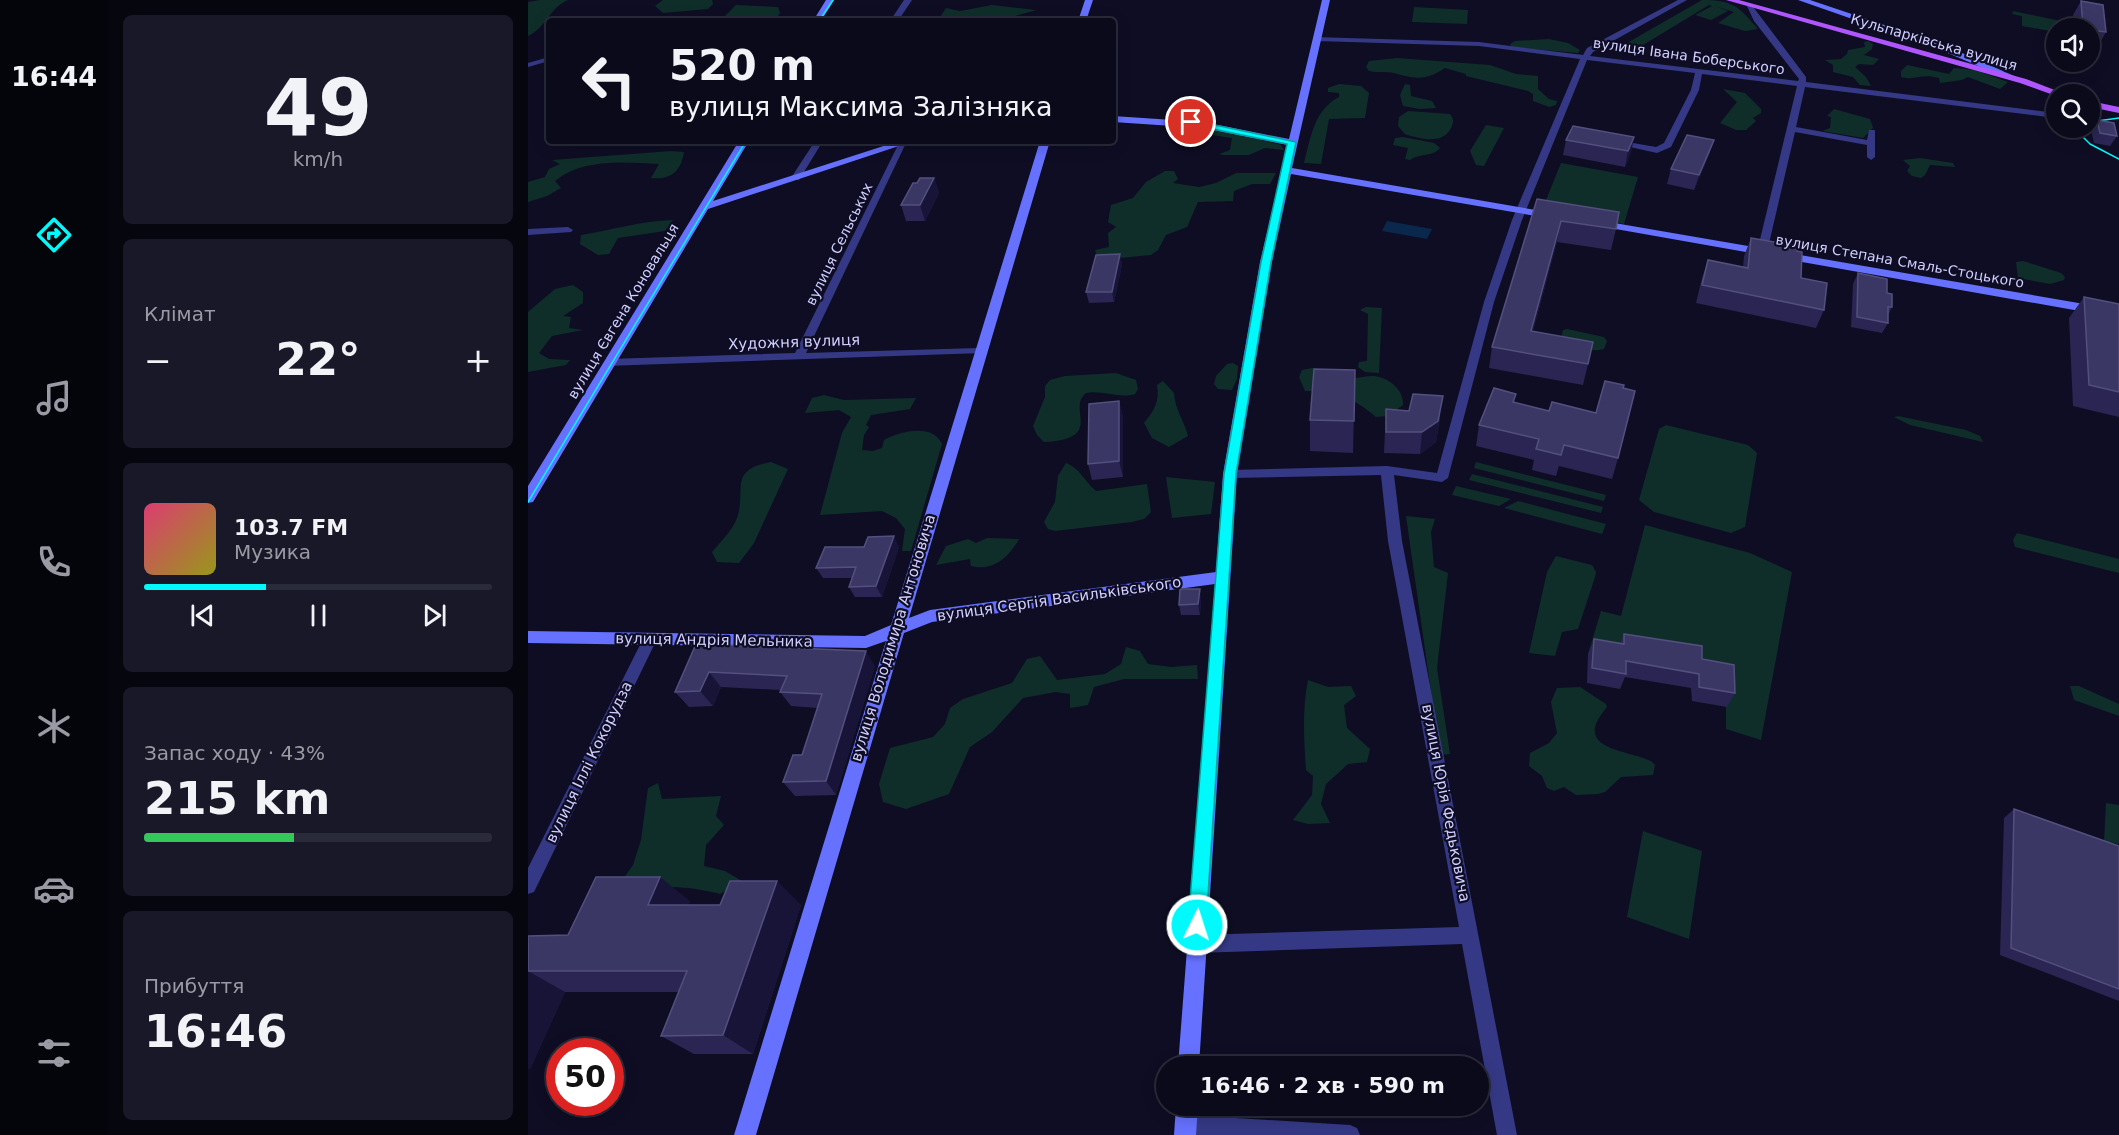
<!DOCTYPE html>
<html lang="uk">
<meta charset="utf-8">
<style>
:root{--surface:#0a0a1b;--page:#181828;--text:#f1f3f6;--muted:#999aa3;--line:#2a2b3a;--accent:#00f9fa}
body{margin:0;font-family:"DejaVu Sans",sans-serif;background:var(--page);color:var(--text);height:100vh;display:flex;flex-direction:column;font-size:22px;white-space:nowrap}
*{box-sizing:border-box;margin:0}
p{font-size:20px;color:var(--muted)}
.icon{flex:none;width:33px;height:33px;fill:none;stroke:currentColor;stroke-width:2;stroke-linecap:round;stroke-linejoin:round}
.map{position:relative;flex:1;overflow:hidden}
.sheet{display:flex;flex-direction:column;gap:15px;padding:15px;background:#06060f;width:420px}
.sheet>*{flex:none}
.hud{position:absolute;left:18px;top:18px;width:570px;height:126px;border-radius:6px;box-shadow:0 3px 15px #0003,0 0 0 2px var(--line);background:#0a0a1b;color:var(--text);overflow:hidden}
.fabs{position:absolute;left:1518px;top:18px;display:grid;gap:12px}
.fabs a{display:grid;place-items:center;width:54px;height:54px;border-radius:50%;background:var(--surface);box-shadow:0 3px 15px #0003,0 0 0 2px var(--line);font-size:30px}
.speed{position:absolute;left:18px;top:1038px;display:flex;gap:12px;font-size:30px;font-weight:700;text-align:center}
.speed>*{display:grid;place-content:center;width:78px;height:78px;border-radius:50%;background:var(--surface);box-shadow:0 3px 15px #0003,0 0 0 2px var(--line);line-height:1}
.speed .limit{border:9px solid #d22;background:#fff;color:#111}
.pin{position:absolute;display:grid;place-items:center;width:51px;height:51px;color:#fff;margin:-26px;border:3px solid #fff;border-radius:50%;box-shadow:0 2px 6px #0007}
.me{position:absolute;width:66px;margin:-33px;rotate:4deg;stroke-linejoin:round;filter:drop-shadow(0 0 4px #0008)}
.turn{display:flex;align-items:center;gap:21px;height:126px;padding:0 24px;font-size:27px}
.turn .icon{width:78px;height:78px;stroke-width:2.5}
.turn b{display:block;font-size:42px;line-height:51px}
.big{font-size:45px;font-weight:600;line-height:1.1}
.sheet .card{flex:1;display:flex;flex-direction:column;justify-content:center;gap:9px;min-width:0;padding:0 21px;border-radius:9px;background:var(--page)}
.sheet .dial{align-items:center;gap:0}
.dial b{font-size:78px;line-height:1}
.song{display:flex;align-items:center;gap:18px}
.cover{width:72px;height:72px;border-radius:9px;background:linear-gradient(135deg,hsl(340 70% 55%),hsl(60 70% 35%))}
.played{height:6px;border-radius:3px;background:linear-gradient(90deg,var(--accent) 35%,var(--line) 35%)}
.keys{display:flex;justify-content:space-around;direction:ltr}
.heat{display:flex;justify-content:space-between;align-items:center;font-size:33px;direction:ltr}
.charge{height:9px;border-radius:4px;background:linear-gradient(90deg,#34c759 43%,var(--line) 0)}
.trip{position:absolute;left:628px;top:1056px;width:333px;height:60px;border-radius:30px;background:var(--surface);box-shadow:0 3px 15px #0003,0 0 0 2px var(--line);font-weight:600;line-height:60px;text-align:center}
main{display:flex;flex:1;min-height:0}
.tabs{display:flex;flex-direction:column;width:108px;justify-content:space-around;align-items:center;background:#04040b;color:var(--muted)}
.tabs .icon{width:42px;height:42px}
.tabs .active{color:var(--accent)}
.tabs b{font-size:27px;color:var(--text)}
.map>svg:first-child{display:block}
</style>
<main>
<nav class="tabs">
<b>16:44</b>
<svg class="icon active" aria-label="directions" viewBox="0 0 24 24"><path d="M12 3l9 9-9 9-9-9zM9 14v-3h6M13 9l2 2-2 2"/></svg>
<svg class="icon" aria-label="music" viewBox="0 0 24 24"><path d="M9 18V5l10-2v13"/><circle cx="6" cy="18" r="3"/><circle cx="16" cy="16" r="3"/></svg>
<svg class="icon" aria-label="phone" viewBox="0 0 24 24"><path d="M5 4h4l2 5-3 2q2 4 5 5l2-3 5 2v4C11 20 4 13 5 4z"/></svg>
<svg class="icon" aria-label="climate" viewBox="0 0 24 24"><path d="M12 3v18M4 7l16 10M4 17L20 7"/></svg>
<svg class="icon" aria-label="car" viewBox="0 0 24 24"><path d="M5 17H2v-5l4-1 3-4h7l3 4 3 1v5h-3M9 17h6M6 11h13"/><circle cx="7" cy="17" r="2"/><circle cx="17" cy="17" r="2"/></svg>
<svg class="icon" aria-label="filters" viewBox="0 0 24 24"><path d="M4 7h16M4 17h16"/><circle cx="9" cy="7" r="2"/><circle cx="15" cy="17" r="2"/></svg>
</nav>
<section class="sheet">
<div class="card dial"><b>49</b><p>km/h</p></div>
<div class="card"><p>Клімат</p>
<div class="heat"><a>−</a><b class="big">22°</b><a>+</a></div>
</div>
<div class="card">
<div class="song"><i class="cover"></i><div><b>103.7 FM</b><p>Музика</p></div></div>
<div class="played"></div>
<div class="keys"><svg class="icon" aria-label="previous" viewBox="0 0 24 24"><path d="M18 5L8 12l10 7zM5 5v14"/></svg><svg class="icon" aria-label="pause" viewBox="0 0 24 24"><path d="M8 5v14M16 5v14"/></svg><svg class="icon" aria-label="next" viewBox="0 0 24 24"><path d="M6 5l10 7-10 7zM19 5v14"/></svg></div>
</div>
<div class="card"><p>Запас ходу · 43%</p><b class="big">215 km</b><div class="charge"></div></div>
<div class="card"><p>Прибуття</p><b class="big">16:46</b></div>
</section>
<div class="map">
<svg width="1591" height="1135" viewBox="0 0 1591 1135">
<rect width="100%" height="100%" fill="#0e0d24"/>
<g fill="#0f2e2a">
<path d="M12,0h28c-18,7 -22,28 -40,36v-34z"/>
<polygon points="135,0 184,0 185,4 180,9 135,13 127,6"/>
<path d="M1174,0c32,0 37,7 56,29l-13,2 -27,-8 16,-11 -20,-6 14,5 -17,9 -16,-5 17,-9 -3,-1 -66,40 -23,2z"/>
<polygon points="208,5 250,7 252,13 247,21 192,21"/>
<path d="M464,5l44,5c-26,8 -71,20 -96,7l6,-9 14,3z"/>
<polygon points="886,7 940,10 939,24 884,22"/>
<polygon points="1485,11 1533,21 1535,25 1533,28 1528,28 1528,32 1494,26 1494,16 1484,14"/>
<polygon points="1021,39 1040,43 1052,50 1050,53 983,47 982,44 987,41"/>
<polygon points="1340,41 1345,44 1344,49 1336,55 1351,59 1345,65 1331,64 1327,67 1338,77 1343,86 1332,85 1325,77 1305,72 1305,65 1297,60 1313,59 1319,54 1320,50 1337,47 1336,42"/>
<path d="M869,58l93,7 26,9 22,2v13l11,10 8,2 -1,4 -7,2 -16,-6v-7l-5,-3 -62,-15v-2l-21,-6c-20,13 -30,11 -51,5 -8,-2 -17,0 -25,-2l-3,-4 3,-6z"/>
<path d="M1379,65l42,9 5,-6 21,2 33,12 -8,7 -32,-12 -6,3 -22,3 -1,-5c-16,-5 -26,3 -38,-1v-6z"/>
<path d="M811,84l22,2 8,7 -4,25 -36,1 -8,45 -17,-1c7,-26 10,-53 35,-66v-4l-11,-1v-4z"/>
<polygon points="877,84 882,85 883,96 904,101 908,108 892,109 875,106 872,95"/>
<polygon points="1195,89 1217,93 1233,109 1233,113 1225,118 1228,121 1218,130 1208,130 1192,123 1209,102"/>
<polygon points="1306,109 1342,119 1345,128 1335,138 1294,131 1302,128 1303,117 1299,116"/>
<path d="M880,111l42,3c4,5 4,8 1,14 -8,17 -31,11 -46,6l-7,-8 1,-9z"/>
<polygon points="660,125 696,130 753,145 756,150 737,148 721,155 695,155 691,154 702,150 704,138 643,129"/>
<polygon points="958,125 976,128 956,166 948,165 942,151"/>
<path d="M875,137l31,6 6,5c-7,9 -20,5 -30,12l-5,-1 3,-11 -15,-3 2,-7z"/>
<path d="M143,151l13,1c-3,20 -14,28 -33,26l8,-14c-33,-2 -77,-6 -104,17l6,7 -14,8 -19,6v-20l17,-5 4,-8 11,-5 -8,-4z"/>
<polygon points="1392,158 1425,163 1427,167 1402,165 1397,175 1393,178 1384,176 1379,171 1382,166 1375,160"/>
<polygon points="1033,163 1110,177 1096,224 1014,210"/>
<polygon points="637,171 646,171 650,179 645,183 671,187 688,183 708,173 748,173 742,184 724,184 706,191 705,201 670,202 659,227 638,235 630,250 623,255 571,260 567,250 581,247 580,233 588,227 580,222 583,205 605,198 618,182"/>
<path d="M145,220l-8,11 -47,7 -9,16 -11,1 -18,-11 1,-9c31,-5 60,-14 92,-15z"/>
<polygon points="1495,261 1533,273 1537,277 1536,280 1522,284 1490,278 1488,262"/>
<polygon points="45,285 55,292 55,303 35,316 43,317 41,328 55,330 24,336 11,353 21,359 42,360 38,365 0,372 0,312 27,289"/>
<polygon points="838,307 854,308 851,373 837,372 830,367 831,362 839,361 840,314 832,310"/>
<path d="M1039,329l37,8 3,4 -3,8c-14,4 -31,-2 -44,-7l3,-12z"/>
<polygon points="705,363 710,366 709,379 704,390 690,389 686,384 688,376 699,364"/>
<path d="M784,368c13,3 29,10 42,10 6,0 12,-2 19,-2 15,1 31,13 30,29l-15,11 -12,1c-22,-19 -40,-26 -71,-26l-6,-14 3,-7z"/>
<path d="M588,373l20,7 2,9 -3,5c-16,5 -32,-4 -49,-1 -20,16 20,46 -42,49l-7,-7 -4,-9 12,-29v-11l5,-6 15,-4z"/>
<path d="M635,381l11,12c1,17 10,27 14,43l-19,11 -17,-9 -8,-15c10,-12 16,-22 13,-38z"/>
<path d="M296,395l20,5 72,-2 -6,11 -39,6 -5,10 3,2 -5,8 -2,15 11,1 9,-3 2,-8c16,-9 49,-17 58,4l-31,107h-9l3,-22 -9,-11 -14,-7 -62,4 22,-82 9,-16 -12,-7 -34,3 7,-15z"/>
<polygon points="1370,416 1438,430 1452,436 1455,442 1382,425 1366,417"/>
<polygon points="1138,425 1220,445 1229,453 1217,527 1203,533 1126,512 1111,500 1131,429"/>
<path d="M243,462l17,7 -34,74 -15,20 -22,-1 -5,-10c9,-11 20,-21 25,-34 10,-28 -10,-48 34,-56z"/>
<polygon points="948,462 1078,495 1076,501 946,468"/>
<path d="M538,463c15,6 18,18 30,28l51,-7 4,28 -7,7 -12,3 -77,9 -7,-2 -4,-7 11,-20 3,-26z"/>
<polygon points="944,474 1075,507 1073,513 941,480"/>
<polygon points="638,477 687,482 683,514 644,518"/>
<polygon points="928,486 983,499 971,506 924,495"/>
<polygon points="990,501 1078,524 1074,534 976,508"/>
<polygon points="878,516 907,519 903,532 906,567 920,573 909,668 922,754 912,755"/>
<polygon points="1117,525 1222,553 1264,572 1233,740 1198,729 1198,680 1060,654 1073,611 1093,616"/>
<polygon points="1489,533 1591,559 1591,573 1487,547 1485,540"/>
<path d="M459,538l32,1c-10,18 -26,33 -48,27l-1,-7 -34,6 10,-19 22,-7 8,4z"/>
<polygon points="1028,556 1064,565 1068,572 1067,577 1050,629 1034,632 1027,656 1001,653 1019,572"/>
<polygon points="598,647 612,651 620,664 643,667 669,665 670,679 596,679 566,687 560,705 542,708 542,694 528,692 495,698 464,732 442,747 421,794 378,809 355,802 351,784 362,748 405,737 417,724 422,708 435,699 484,683 499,659 512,656 529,680 577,674 593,664"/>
<path d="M780,680l20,7 23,-1 5,10 -12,9 3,23 23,21 -3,13 -19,2 -22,20 -5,20 9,19 -22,1 -15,-4 19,-25 1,-19 -7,-6c-2,-30 -4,-61 2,-90z"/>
<polygon points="1542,686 1551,686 1591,704 1591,716 1546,700"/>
<path d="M1052,687l26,17 1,3c-36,42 16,42 44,54l4,4 -2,10 -32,2 -16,15 -7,2 -22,1 -12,-8 -10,4 -7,-3 -5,-12 -13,-10 1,-13 19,-10 8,-10 -6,-31 6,-14z"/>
<path d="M130,783l4,16 59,-3 -5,20 8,9 -18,20 -2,21 21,5 17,10 -22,13c-44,-11 -65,-7 -109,2l22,-31 8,-25 7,-52z"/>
<polygon points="1578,803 1591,805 1591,844 1576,841"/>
<polygon points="1115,831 1174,851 1161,939 1099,917"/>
</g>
<polygon fill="#0a284b" points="859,221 904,229 899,239 854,231"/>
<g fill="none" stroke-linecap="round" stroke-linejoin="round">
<g fill="#353985" fill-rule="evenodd">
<polygon points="376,0 384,0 370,21 362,21"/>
<polygon points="1150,0 1159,0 1065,52 1062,56 1270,81 1271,79 1226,21 1219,6 1223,4 1278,77 1278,82 1528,113 1528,118 1277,87 1268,127 1339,140 1341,130 1347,130 1347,157 1343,160 1339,157 1339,145 1267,132 1239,252 1234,255 1229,252 1269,86 1174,74 1171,90 1143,147 1129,153 1084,143 1088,140 1128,147 1136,143 1163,90 1167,73 1059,60 994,220 966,302 920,478 914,482 866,475 874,541 989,1135 969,1135 934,944 668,953 662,950 659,944 662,938 668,935 931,927 860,541 853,475 702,478 696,474 702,470 859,466 909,473 956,302 984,220 1052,59 951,46 789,41 785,39 786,37 951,42 1055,55 1059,48"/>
<polygon points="21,57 21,61 0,67 0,63"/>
<polygon points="1567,105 1574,107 1562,116 1562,110"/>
<polygon points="287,141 295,141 271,180 265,180 263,178"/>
<polygon points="372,141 378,143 278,353 451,348 457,351 455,353 77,366 75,363 81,359 267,353"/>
<polygon points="40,227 45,230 43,232 0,235 0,229"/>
<polygon points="122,633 127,635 129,639 6,892 0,894 0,868 117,635"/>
<polygon points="658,1115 822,1125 829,1128 832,1135 658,1135 651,1132 648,1125 651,1118"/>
</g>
<g fill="#6671ff" fill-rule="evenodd">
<polygon points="298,0 306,0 293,21 285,21"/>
<polygon points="557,0 565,0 558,21 550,21"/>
<polygon points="794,0 802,0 764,168 1025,213 1030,216 1025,219 763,174 744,262 709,474 671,1066 650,1066 687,584 404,622 376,633 228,1135 206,1135 358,641 338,648 0,643 0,631 337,636 363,625 512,141 522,141 381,618 402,610 688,572 695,474 732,262 760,145 675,128 585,122 585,116 675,122 761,139"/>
<polygon points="1270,0 1282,0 1416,45 1493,79 1486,81 1410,49"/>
<polygon points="211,141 221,141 185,201 371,141 386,141 180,209 5,502 0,503 0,486"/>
<polygon points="1069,220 1591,310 1591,318 1065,225 1064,223"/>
<polygon points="648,1106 670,1106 668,1135 646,1135"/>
</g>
<g fill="#b056ff" fill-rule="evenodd">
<polygon points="1198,0 1211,0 1498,79 1537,94 1528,96 1492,83"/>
<polygon points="1562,101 1591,107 1591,113 1562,107"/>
</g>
<g stroke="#00f9fa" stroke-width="1.5">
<polyline points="291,21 305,0"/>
<polyline points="1562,122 1591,118"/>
<polyline points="1554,128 1551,133 1562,144 1591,159"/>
<polyline points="0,502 218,141"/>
</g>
</g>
<g fill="#2a2553">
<polygon points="1553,1 1578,32 1570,46 1562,45 1562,28 1546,28 1545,15"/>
<polygon points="1569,120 1589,136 1582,146 1566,143 1563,130"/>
<polygon points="1106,137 1103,152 1097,167 1035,155 1038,140"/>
<polygon points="1186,140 1181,155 1166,190 1139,184 1143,169"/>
<polygon points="406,178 411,193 397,221 378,221 373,205"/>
<polygon points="1009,199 1088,229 1083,250 1029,242 1005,331 1060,364 1055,385 961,368 964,347"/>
<polygon points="1223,238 1269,251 1273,278 1296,310 1288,328 1168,303 1174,278 1180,260 1215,267 1216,256"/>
<polygon points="592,254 594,265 586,302 561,303 558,292"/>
<polygon points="1330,273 1359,293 1364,307 1360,316 1360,323 1354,333 1323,327 1325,284"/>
<polygon points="1556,297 1591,304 1591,417 1545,406 1541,318"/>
<polygon points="827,370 825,453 782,451 782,420"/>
<polygon points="1095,388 1090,458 1084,479 1031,466 1028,476 1004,470 1006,460 948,446 951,425 988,394 986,403 1021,411 1068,413"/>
<polygon points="591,401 595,417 595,477 564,480 560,464"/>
<polygon points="858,409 912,418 908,442 892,454 856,453"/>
<polygon points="371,547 354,597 327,597 321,587 325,578 295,578 288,568"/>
<polygon points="673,599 672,615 653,615 651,605"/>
<polygon points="1096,634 1174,659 1207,693 1199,707 1164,701 1163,688 1097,677 1092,689 1059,683 1060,654 1066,639 1092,643"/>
<polygon points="168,644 347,666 308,795 267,796 255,782 274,755 290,708 263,706 252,692 253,690 193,687 185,706 161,707 147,692"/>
<polygon points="1486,809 1591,846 1591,1001 1472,955 1476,818"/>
<polygon points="162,901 160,905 273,905 225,1054 166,1054 133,1036 151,992 37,992 2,1069 0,1069 0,936 40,935"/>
</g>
<g fill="#171438">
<polygon points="1106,137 1103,152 1097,167 1100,151"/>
<polygon points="1186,140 1181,155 1166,190 1171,175"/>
<polygon points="406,178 411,193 397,221 392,205"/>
<polygon points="1033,221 1029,242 999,352 1003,331"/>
<polygon points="592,254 594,265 586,302 584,292"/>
<polygon points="915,396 908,442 892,454 894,432"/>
<polygon points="591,401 595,417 595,477 591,461"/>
<polygon points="366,536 371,547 354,597 348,586"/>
<polygon points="672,589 673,599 672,615 670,604"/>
<polygon points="338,651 347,666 308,795 298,781"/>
<polygon points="181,672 193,687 185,706 172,691"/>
<polygon points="132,877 162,901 151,928 120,905"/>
<polygon points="249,881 273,905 225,1054 195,1035"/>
<polygon points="0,971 37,992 2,1069 0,1069"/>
</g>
<g fill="#3b3765" stroke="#534f7e" stroke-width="1.5">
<polygon points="1553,1 1575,5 1578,32 1562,30 1562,28 1555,28"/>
<polygon points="1569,120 1586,123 1589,136 1572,133"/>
<polygon points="1045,126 1106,137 1100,151 1038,140"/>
<polygon points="1159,135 1186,140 1171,175 1143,169"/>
<polygon points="392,178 406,178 392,205 373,205 385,183 389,183"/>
<polygon points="1009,199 1091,212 1088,229 1033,221 1003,331 1065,342 1060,364 964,347"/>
<polygon points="1223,238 1269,246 1269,251 1274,252 1273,278 1299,283 1296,310 1174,285 1180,260 1220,268"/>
<polygon points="592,254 584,292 558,292 568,255"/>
<polygon points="1330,273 1359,279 1359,293 1364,294 1364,307 1360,307 1360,323 1329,317"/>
<polygon points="1556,297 1591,304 1591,392 1561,385"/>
<polygon points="786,369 827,370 826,421 782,420"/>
<polygon points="1077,381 1096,385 1095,388 1107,391 1090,458 1036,445 1033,455 1008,449 1011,439 951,425 966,388 988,394 985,402 1021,411 1024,402 1068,413"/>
<polygon points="885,394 915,396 910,421 894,432 858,432 858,409 881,411"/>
<polygon points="591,401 591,461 560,464 561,404"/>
<polygon points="366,536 348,586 321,587 328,567 288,568 297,547 336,547 340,537"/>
<polygon points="652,589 672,589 670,604 651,605"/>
<polygon points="1096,634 1174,646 1174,659 1206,665 1207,693 1171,687 1171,674 1098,661 1098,674 1064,668 1066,639 1096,644"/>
<polygon points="168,644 338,651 298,781 255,782 265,755 274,755 294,694 252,692 259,676 181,672 172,691 147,692"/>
<polygon points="1486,809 1591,846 1591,989 1483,948"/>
<polygon points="68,877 132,877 120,905 192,905 202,881 249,881 195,1035 133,1036 159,971 0,971 0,936 40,935"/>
</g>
<polygon fill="#00f9fa" stroke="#00a2a2" stroke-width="1.5" points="663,120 768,142 743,262 708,474 678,925 676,931 669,934 663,931 660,925 696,474 733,262 759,144 660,124"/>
<g text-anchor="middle" stroke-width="4.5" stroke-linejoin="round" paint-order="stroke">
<g font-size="14" fill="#d0cfff" stroke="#0e0d24">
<text transform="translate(1406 42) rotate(16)" y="5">Кульпарківська вулиця</text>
<text transform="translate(1161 56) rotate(8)" y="5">вулиця Івана Боберського</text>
<text transform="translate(311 244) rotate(-64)" y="5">вулиця Сельських</text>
<text transform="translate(1372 261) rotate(10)" y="5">вулиця Степана Смаль-Стоцького</text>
<text transform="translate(95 311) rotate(-59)" y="5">вулиця Євгена Коновальця</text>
</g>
<g font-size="15" fill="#d0cfff" stroke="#0e0d24">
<text transform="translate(266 342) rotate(-2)" y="5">Художня вулиця</text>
<text transform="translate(531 599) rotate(-8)" y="5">вулиця Сергія Васильківського</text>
<text transform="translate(365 638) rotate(-73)" y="5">вулиця Володимира Антоновича</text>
<text transform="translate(186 640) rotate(1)" y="5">вулиця Андрія Мельника</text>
<text transform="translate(61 762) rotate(-64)" y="5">вулиця Іллі Кокорудза</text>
<text transform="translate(918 803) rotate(79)" y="5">вулиця Юрія Федьковича</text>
</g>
</g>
</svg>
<div class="fabs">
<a><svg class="icon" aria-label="sound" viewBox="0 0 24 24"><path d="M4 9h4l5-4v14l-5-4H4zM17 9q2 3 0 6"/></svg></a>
<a><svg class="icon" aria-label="search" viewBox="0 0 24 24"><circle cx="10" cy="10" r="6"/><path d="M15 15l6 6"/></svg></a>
</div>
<div class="speed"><div class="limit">50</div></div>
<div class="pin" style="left:663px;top:122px;background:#d93025"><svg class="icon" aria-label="arrive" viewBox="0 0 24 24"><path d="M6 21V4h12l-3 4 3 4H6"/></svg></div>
<svg class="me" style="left:669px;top:925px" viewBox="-20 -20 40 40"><circle r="17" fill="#00f9fa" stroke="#fff" stroke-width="3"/><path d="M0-11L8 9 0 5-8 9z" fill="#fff"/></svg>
<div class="trip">16:46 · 2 хв · 590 m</div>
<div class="hud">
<div class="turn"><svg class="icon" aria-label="left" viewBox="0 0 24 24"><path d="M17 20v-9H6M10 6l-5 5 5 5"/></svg><div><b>520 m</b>вулиця Максима Залізняка</div></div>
</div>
</div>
</main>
